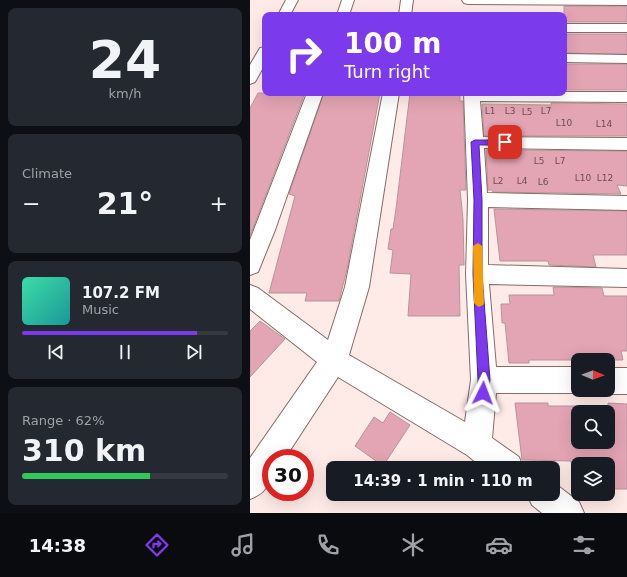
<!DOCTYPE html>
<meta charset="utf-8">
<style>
:root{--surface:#171b24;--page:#242831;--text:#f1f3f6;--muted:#9ea1a6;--line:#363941;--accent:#7c3aed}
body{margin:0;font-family:"DejaVu Sans",sans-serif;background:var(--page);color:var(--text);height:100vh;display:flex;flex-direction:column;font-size:15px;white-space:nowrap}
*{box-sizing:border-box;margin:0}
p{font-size:13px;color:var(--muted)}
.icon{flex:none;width:22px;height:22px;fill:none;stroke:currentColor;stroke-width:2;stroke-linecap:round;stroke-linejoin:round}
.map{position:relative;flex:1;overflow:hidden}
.side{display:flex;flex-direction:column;gap:8px;padding:8px;background:#0d0f14;width:250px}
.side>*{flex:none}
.top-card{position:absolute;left:12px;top:12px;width:305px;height:84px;border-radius:8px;box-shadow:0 4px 16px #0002;background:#7c3aed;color:#fff;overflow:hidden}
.needle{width:26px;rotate:91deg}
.buttons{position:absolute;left:321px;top:353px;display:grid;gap:8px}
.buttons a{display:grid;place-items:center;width:44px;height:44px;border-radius:8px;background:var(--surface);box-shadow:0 4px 16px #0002;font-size:20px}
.speed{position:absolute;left:12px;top:449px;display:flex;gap:8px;font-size:20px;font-weight:700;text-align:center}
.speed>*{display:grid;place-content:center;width:52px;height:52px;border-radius:50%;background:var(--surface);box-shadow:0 4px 16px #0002;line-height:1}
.speed .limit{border:6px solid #d22;background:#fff;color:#111}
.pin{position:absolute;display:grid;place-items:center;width:34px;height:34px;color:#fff;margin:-17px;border-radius:8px;box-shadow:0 2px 6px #0006}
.me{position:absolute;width:44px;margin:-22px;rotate:3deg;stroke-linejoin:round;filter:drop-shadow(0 0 3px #0008)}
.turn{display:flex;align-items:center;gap:14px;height:84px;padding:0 16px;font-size:18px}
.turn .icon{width:52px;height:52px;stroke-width:2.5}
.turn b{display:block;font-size:28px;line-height:34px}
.big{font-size:30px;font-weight:700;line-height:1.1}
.side .tile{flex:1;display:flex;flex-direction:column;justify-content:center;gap:6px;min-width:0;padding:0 14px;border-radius:8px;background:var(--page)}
.side .dial{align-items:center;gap:0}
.dial b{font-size:52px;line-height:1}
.song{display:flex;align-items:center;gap:12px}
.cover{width:48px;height:48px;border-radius:6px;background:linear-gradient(135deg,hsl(160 70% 55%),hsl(180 70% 35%))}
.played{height:4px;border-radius:2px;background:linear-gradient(90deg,var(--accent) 85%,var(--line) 85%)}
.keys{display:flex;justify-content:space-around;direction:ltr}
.heat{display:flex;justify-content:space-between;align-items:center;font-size:22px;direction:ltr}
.charge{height:6px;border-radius:3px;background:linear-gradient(90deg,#34c759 62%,var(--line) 0)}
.trip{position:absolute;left:76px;top:461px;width:234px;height:40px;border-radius:8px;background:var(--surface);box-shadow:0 4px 16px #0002;font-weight:700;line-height:40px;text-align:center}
.dock{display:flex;height:64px;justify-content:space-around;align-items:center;background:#090b0e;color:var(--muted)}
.dock .icon{width:28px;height:28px}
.dock .selected{color:var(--accent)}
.dock b{font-size:18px;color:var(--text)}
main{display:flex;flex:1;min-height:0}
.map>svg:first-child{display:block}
</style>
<main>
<section class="side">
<div class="tile dial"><b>24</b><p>km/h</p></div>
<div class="tile"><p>Climate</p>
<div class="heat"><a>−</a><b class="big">21°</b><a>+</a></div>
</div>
<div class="tile">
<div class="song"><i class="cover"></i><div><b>107.2 FM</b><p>Music</p></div></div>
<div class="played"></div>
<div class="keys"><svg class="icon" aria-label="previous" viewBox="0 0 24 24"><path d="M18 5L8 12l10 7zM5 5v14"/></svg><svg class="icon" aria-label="pause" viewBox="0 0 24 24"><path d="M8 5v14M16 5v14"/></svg><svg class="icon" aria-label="next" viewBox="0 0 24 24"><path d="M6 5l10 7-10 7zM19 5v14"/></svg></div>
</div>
<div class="tile"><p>Range · 62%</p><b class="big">310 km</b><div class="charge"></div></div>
</section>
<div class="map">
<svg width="377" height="513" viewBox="0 0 377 513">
<rect width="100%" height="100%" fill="#feeae7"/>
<g fill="#e3a4b3" stroke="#b4969c" fill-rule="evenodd">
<rect x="314" y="6" width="63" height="16"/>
<polygon points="314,34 377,34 377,54 314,53"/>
<polygon points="314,64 377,64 377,90 316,90 314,82"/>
<polygon points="8,93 55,93 0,236 0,108"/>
<polygon points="74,93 130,93 97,269 89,301 55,301 57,293 19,293 45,196 39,194"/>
<polygon points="160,93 210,93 210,101 213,101 216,190 210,190 213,219 214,265 209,265 210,316 158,316 161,274 140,273 143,250 138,249 141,229 143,229 146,209"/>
<polygon points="301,103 377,104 377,136 234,136 232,104 302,105"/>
<polygon points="236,150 377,151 377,186 367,185 371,194 243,192 242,190 238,190"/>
<polygon points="244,209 377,211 377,255 343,255 346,267 299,265 298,261 250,261"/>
<polygon points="303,287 352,288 354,296 377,296 377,351 371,351 373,360 328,360 328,366 324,366 323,360 279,360 279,363 259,363 255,323 252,323 251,304 260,304 259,295 304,295"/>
<polygon points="10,321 35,339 0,377 0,331"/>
<path d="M265,403h33v3h60v-3l19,1v85h-19v-25h-30v25h-3l-4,-28 -49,-1zM328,412h30v30h-30z"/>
<polygon points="140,412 160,425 133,466 105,446 124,417 133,423"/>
</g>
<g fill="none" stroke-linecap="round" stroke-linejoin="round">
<defs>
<g id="street">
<polygon points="36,0 48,0 40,15 28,15"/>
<polygon points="92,0 104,0 99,15 87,15"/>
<polygon points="151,0 163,0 161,15 149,15"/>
<polygon points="212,0 377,0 377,5 218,4 214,3"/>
<rect x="314" y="24" width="63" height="8"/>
<polygon points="15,47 15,64 5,82 0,84 0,65 10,48"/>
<polygon points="314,54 377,55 377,63 314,62"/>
<path d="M314,92h63v10l-147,-1 3,36 144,1v12l-143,-2 3,45 140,3v14l-139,-3v58l139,4v18l-138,-3 7,83h82v23h7l-7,3h-82l-4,45 27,19 4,11h-40l-16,-13 -129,-78 -53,81h-14c0,21 0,33 -21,41v-41l67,-96 -67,-53v-24l8,3 70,52 17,-53 38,-194h16l-30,194 -20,68 116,67 6,-42 -5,-106 2,-74 -4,-107z"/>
<polygon points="57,93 73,93 25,230 8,272 0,275 0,240"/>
<polygon points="358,368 377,368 377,394 358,394 348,390 358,390"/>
<polygon points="303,482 329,502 334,513 292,513 282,505 277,494 303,494"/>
</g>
</defs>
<use href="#street" stroke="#876b67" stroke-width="2"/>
<use href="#street" fill="#fff" fill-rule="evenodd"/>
</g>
<polygon fill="#7c3aed" stroke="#51269a" points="225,140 255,140 259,142 255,145 229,145 232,200 232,274 240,380 237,397 233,398 229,397 227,393 228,380 223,274 224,200 221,142"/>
<polygon fill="#f59e0b" points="228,243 232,246 234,303 233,305 229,307 226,305 224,303 223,246"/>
<g text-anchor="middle" stroke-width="4" stroke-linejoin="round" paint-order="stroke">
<g font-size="9" fill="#6a5052">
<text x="240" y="114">L1</text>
<text x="260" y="114">L3</text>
<text x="296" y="114">L7</text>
<text x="277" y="115">L5</text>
<text x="314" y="126">L10</text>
<text x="354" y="127">L14</text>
<text x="289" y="164">L5</text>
<text x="310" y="164">L7</text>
<text x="333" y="181">L10</text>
<text x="355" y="181">L12</text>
<text x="248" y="184">L2</text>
<text x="272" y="184">L4</text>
<text x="293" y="185">L6</text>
</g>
</g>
</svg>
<div class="buttons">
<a><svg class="needle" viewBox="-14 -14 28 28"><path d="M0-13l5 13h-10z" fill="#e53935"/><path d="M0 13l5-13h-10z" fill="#9ea1a6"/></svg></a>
<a><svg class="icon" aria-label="search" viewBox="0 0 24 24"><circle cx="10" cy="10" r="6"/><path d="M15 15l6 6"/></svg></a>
<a><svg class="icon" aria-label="layers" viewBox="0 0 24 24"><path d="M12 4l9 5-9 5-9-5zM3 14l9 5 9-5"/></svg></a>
</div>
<div class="speed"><div class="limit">30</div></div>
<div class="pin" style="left:255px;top:142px;background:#d93025"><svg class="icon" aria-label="arrive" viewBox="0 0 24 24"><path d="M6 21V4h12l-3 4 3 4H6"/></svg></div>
<svg class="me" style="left:233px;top:393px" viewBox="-20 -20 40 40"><path d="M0-17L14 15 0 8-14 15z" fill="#7c3aed" stroke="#fff" stroke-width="4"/></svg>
<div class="trip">14:39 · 1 min · 110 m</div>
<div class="top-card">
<div class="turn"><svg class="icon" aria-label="right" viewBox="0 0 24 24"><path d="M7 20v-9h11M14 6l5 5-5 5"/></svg><div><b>100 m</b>Turn right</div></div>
</div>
</div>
</main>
<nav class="dock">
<b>14:38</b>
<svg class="icon selected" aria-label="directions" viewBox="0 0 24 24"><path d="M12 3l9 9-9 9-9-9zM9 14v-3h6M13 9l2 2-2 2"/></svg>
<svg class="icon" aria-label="music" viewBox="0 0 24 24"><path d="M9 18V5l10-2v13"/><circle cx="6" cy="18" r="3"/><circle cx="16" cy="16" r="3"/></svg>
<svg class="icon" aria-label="phone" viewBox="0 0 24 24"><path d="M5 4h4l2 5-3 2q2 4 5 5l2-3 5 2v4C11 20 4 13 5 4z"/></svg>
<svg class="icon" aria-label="climate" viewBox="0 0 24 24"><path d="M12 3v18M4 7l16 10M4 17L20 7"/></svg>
<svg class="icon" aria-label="car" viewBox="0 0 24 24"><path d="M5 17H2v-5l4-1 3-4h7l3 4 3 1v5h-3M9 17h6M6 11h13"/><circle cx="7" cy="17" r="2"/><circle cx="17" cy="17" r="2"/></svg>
<svg class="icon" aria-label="filters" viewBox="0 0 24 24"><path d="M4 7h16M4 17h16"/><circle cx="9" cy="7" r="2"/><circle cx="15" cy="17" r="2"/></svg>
</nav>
